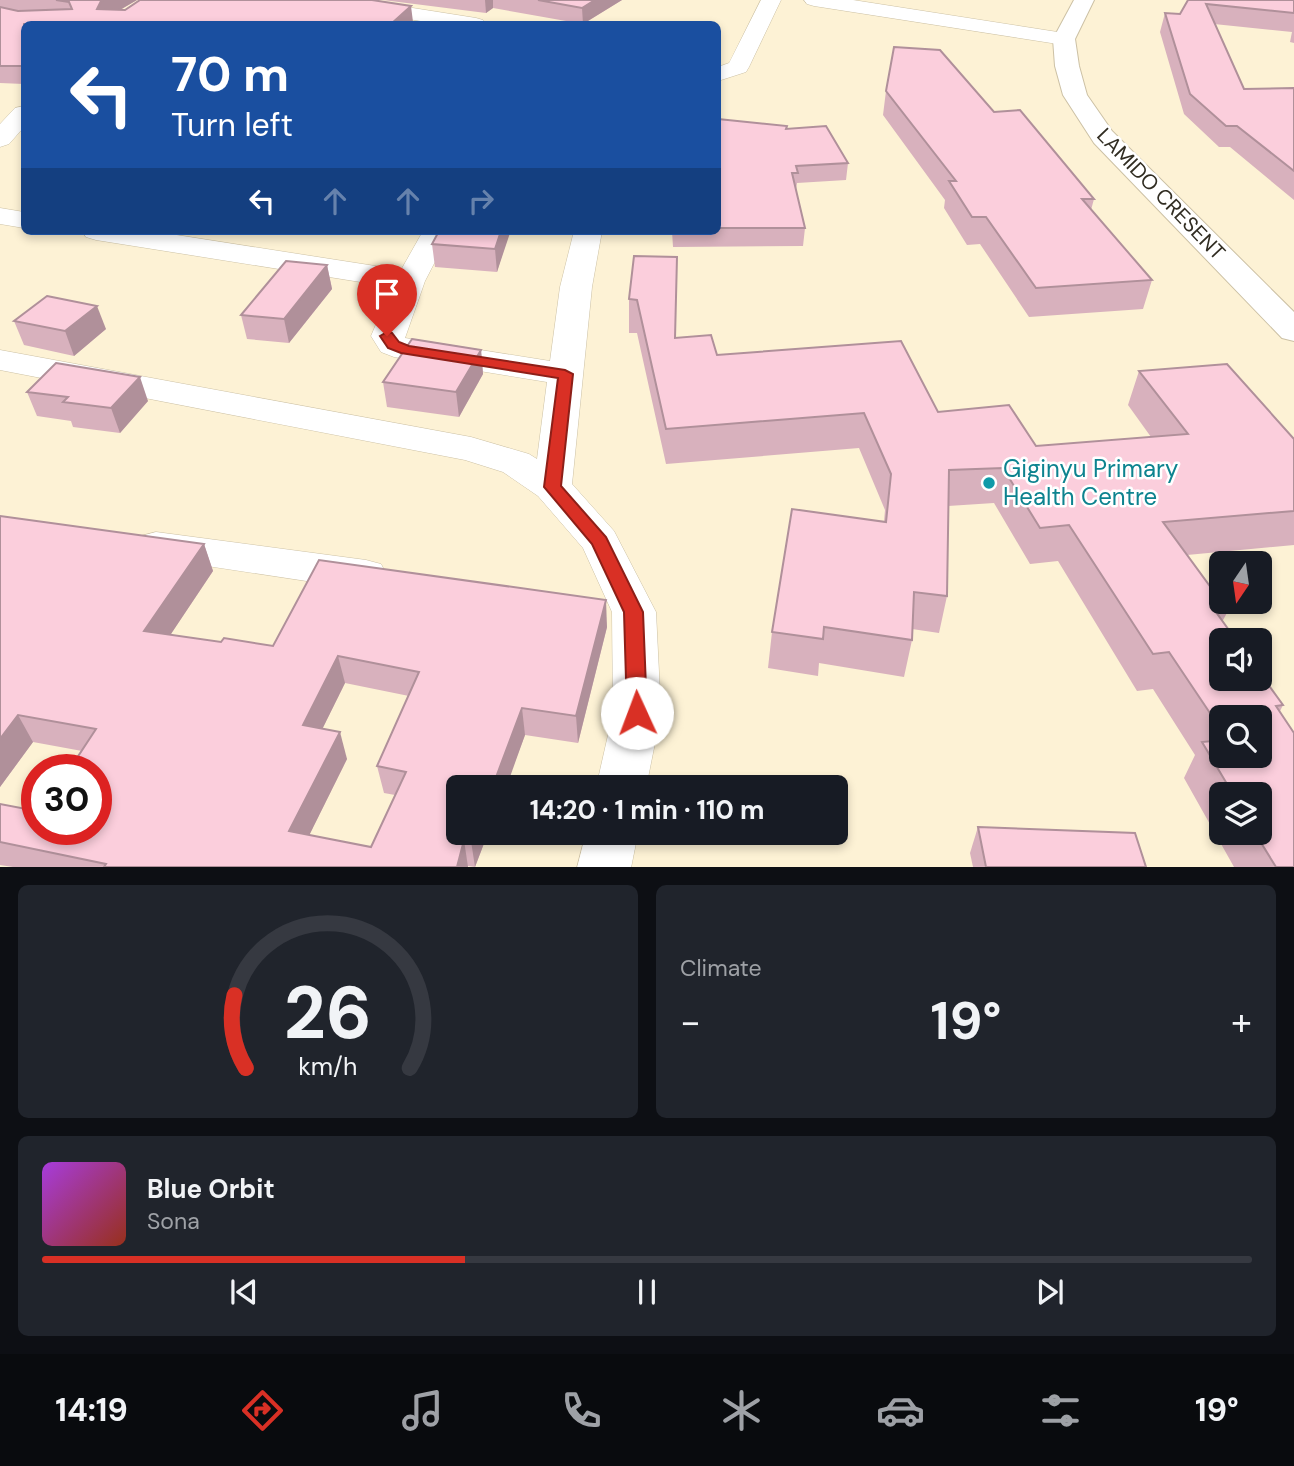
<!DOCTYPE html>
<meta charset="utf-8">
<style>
:root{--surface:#171b24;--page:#20242c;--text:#f1f3f6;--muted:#9ea1a6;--line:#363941;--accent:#d93025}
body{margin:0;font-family:"DM Sans",sans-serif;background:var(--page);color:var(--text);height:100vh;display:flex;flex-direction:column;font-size:26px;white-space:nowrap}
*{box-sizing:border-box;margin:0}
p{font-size:23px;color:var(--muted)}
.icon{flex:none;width:38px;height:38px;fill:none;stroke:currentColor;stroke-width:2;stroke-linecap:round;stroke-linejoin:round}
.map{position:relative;height:867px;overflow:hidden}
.panel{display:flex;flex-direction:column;gap:18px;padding:18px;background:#0d0f14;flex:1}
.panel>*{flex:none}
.guide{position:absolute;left:21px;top:21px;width:700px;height:214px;border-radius:10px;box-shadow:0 4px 10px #0003;background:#1a4fa0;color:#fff;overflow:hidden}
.needle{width:46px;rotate:193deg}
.fabs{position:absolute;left:1209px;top:551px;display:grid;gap:14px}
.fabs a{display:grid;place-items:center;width:63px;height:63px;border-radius:10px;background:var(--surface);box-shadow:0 4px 10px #0003;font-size:35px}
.speed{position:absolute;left:21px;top:754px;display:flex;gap:14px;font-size:35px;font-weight:700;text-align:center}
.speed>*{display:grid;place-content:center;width:91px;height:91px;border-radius:50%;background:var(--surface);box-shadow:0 4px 10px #0003;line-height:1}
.speed .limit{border:10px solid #d22;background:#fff;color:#111}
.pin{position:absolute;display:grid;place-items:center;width:60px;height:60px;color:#fff;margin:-72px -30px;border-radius:50% 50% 50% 0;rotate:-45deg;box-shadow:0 0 7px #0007}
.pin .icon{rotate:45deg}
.me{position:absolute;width:77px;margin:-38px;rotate:358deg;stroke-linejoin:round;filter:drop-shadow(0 0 5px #0008)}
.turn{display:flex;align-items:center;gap:24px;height:147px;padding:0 35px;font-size:32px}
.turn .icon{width:91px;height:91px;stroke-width:2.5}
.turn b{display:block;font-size:49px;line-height:60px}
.lanes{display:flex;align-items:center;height:66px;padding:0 35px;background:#0003;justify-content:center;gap:35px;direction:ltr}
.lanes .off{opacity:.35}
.big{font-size:52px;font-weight:700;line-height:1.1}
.panel .widget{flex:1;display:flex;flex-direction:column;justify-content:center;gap:10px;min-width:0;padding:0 24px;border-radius:10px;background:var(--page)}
.panel .dial{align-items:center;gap:0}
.dial svg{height:182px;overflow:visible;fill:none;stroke:var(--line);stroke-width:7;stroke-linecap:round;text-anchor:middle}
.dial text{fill:var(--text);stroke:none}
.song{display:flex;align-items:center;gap:21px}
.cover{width:84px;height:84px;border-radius:10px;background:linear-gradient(135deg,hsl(280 70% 55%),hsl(10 70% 35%))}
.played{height:7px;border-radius:4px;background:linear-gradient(90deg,var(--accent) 35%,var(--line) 35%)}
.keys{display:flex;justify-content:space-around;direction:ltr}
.heat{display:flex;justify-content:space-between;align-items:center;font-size:38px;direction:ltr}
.panel .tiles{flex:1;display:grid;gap:18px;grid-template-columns:1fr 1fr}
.widget:last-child{grid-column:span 2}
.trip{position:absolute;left:446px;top:775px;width:402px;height:70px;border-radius:10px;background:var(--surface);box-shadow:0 4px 10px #0003;font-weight:700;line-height:70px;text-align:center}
.menu{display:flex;height:112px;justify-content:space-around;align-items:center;background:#090b0e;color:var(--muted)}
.menu .icon{width:49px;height:49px}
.menu .active{color:var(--accent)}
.menu b{font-size:32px;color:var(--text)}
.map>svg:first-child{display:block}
</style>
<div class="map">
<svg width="1294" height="868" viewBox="0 0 1294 868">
<rect width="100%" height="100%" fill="#fdf2d5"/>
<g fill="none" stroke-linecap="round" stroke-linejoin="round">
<defs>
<g id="street">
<polygon points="314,0 362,0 476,18 483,20 486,24 440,24 324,6 317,4"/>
<polygon points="761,0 781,0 749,67 746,72 718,81 718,67 729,63"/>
<polygon points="804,0 853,0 1064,33 1072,34 1075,39 1072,44 1064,45 814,6 807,4"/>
<polygon points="24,106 24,127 9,144 0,147 0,124 15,108"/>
<polygon points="0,208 24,212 24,228 0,224"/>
<polygon points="82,231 151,231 401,270 423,231 451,231 425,281 405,338 550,361 560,287 574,231 602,231 592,287 572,484 614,531 656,612 661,713 646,788 596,788 613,713 612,612 583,548 538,496 503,472 465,460 0,370 0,350 471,437 529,454 537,459 547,382 394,357 381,352 371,336 392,287 96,240 86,237"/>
<polygon points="156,532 366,560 381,564 387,575 381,586 366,590 141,556 135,546 141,536"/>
<polygon points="586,833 638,833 631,868 577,868"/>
</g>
<polygon id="secondary" points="1074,0 1094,0 1075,39 1079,66 1087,95 1112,131 1294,312 1294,341 1282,338 1094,143 1063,95 1055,66 1053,39"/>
</defs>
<use href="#street" stroke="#ccc1a5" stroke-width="1"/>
<use href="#secondary" stroke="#ccc1a5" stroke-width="2"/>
<use href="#street" fill="#fff" fill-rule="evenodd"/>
<use href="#secondary" fill="#fff" fill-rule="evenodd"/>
</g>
<g fill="#d8b1bd" fill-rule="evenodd">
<polygon points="0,0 137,0 120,10 413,22 24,24 24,84 0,83"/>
<polygon points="383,0 622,0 583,24 493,8 486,13"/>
<polygon points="1188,0 1294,0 1294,43 1290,42 1292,32 1214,24 1244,89 1294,88 1294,200 1230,147 1219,147 1184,114 1160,32 1165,13 1180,14"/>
<polygon points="886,91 994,112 1094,199 1091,210 1152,280 1143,309 1029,317 980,244 967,245 944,208 945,200 883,115"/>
<polygon points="718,119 787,129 848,163 846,180 797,183 796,190 805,228 803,246 673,247 672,231 718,231"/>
<polygon points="439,231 509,231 497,272 435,267 432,244"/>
<path d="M634,256l41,82 42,17 221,57 98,34 115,-9 -23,-32 11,-34 155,68v106l-107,10 41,56 -6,11 61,83 -3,6 14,156h-60l-50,-89 11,-23 -42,-66 -16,2 -79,-130 -28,3 -36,-61 -46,3 -1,90 -8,37 -27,-4v11l-8,37 -85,-14 -1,13 -50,-8 4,-36 112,-110 1,-12 -26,-62 -193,16 -29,-131h-8v-34zM1222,718l38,38h-38zM1222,794h38v39h-38z"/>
<polygon points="327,265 332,289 289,343 247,339 241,315"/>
<polygon points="14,321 106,329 74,356 24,345"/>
<polygon points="481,350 483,374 459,417 387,407 383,382"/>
<polygon points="27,392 148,401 120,433 73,427 71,421 37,416"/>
<path d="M0,516l204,28 9,27 -43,64 51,7 52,4 334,-19 -29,116 -53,-8 -50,132 -7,-1v1h-455l-13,-2v-61l37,26 45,-79 -49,-9 -33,45zM345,683l64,13 -32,70 7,27 11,2 -24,52 -62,-12 38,-76 -25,-30z"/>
<polygon points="978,827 1146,867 973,867 970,853"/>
</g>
<g fill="#b0909a">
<polygon points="103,0 137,0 106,18 97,9 101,1"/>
<polygon points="485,0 493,0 493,8 486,13"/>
<polygon points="595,0 622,0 583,24 582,8"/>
<polygon points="411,6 413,22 411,24 391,24"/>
<polygon points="501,231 509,231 510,233 497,272 495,249"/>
<polygon points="327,265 332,289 289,343 284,319"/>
<polygon points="97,306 106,329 74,356 65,331"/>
<polygon points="481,350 483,374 459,417 456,392"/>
<polygon points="140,377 148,401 120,433 111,408"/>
<polygon points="204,544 213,571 155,658 144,631"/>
<polygon points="606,600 607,627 578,743 576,716"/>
<polygon points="338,656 345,683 311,752 303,725"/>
<polygon points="522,708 525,735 506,788 492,788"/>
<polygon points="18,715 33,742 0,787 0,739"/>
<polygon points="340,732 347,759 298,858 289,831"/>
<polygon points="474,833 488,833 475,867 471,841"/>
<polygon points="464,840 468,867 457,867"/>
</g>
<g fill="#fbcedc" stroke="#b0909a" stroke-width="2" fill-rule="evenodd">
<polygon points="56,0 103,0 101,1 97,9 125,10 140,0 372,0 411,6 391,24 24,24 24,66 0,66 0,7 18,11 72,9 69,2"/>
<polygon points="538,0 595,0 582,8"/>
<polygon points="1188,0 1294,0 1294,13 1206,4 1244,89 1294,88 1294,171 1237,126 1226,126 1190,94 1165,13 1180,14"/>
<polygon points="894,47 940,50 994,112 1020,110 1094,199 1082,199 1152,280 1036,288 986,217 972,217 949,181 956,181 886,91"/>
<polygon points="718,119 787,126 786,129 826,126 848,163 796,166 798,173 792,173 805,228 718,228"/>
<polygon points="439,231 501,231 495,249 432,244"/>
<polygon points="634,256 677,257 675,338 711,335 717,355 901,341 938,412 1009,405 1036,446 1188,434 1139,371 1227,364 1294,439 1294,511 1163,522 1228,611 1216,612 1236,640 1222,640 1222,679 1260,679 1260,673 1283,705 1276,706 1294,733 1294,867 1276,867 1255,833 1260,833 1260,794 1233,794 1202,742 1222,740 1222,756 1260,756 1260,718 1222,718 1222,731 1169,652 1153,654 1069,525 1040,528 1003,468 949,470 947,596 914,592 912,640 824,627 823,639 772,632 792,509 886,522 891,474 864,413 666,429 637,300 629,299"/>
<polygon points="286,261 327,265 284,319 241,315"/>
<polygon points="47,296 97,306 65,331 14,321"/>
<polygon points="412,339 481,350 456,392 383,382"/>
<polygon points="56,363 140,377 111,408 63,402 68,397 27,392"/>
<path d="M0,516l204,28 -60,87 77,11 3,-4 49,8 46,-86 287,40 -30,116 -54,-8 -30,80h-34v45h16l-3,8 -7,-1 -7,27h-353l2,-3 -106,-22v-38l37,7v19h59v-60h-27l27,-41 -78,-14 -18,24zM338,656l81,16 -42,94 29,6 -35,75 -82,-16 51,-99 -37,-7z"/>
<polygon points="978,827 1135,833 1146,867 986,867"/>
</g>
<polygon fill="#d93025" stroke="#8d1f18" stroke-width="2" points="387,332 392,333 399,342 409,346 565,370 573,374 561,486 606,537 643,612 647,713 644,719 637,721 630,719 627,713 624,612 592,544 544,487 558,378 401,353 388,348 380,336"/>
<circle fill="#0f9aa8" stroke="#fff" stroke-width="2.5" cx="989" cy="483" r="7"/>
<g text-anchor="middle" stroke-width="5" stroke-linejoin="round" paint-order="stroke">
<g font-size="21" fill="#312d22" stroke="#fff">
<text transform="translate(1161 194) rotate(46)" y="7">LAMIDO CRESENT</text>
</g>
<g font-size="24" fill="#0d838f" stroke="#fff" text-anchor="start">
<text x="1003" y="477">Giginyu Primary<tspan x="1003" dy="28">Health Centre</tspan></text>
</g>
</g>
</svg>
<div class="fabs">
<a><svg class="needle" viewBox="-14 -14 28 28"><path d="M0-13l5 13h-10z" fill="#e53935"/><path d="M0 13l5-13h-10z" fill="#9ea1a6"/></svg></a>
<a><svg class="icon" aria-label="sound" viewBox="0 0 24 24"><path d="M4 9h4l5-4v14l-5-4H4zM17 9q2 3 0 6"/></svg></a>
<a><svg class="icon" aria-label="search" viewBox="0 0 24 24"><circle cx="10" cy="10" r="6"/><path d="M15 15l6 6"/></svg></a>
<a><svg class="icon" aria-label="layers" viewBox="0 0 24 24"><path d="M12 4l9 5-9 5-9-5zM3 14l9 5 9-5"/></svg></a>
</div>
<div class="speed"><div class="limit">30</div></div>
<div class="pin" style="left:387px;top:336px;background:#d93025"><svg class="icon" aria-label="arrive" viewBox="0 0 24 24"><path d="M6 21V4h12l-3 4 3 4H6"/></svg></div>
<svg class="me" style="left:637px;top:713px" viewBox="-20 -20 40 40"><circle r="19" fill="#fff"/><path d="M0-13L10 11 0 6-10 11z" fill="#d93025"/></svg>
<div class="trip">14:20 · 1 min · 110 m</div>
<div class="guide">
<div class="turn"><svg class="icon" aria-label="left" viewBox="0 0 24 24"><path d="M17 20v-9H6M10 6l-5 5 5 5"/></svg><div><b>70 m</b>Turn left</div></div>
<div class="lanes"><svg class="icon" aria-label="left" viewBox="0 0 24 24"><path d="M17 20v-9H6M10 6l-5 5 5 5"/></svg><svg class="icon off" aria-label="ahead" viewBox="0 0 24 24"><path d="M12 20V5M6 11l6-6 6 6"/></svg><svg class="icon off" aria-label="ahead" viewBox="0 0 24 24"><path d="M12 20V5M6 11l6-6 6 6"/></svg><svg class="icon off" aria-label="right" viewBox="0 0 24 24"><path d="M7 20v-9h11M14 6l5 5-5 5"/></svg></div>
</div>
</div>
<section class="panel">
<div class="tiles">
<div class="widget dial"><svg viewBox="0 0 100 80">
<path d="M14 69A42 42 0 1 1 86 69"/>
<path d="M14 69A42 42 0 0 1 9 37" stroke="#d93025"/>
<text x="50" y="56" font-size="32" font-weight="700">26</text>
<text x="50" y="72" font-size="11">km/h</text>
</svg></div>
<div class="widget"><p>Climate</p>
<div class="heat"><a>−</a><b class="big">19°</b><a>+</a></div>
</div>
<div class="widget">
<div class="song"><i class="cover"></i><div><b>Blue Orbit</b><p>Sona</p></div></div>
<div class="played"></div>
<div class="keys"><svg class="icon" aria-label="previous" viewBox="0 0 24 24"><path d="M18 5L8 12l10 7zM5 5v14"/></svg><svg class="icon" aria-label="pause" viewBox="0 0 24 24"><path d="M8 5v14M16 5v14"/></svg><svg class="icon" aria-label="next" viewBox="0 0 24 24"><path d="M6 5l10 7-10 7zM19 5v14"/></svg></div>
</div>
</div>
</section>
<nav class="menu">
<b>14:19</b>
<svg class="icon active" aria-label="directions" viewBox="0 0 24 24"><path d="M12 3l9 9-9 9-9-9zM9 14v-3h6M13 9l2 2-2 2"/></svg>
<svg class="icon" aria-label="music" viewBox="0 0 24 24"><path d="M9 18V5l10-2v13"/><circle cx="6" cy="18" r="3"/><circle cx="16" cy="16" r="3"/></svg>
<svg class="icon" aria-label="phone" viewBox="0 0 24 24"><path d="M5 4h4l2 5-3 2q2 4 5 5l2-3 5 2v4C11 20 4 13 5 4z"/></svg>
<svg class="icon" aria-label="climate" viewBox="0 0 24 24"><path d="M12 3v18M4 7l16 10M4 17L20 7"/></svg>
<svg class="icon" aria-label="car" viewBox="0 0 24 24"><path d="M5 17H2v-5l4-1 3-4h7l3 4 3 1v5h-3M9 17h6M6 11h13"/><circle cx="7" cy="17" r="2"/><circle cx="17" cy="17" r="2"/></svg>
<svg class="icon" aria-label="filters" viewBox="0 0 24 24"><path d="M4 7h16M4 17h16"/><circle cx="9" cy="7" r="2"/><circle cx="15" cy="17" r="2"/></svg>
<b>19°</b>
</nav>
